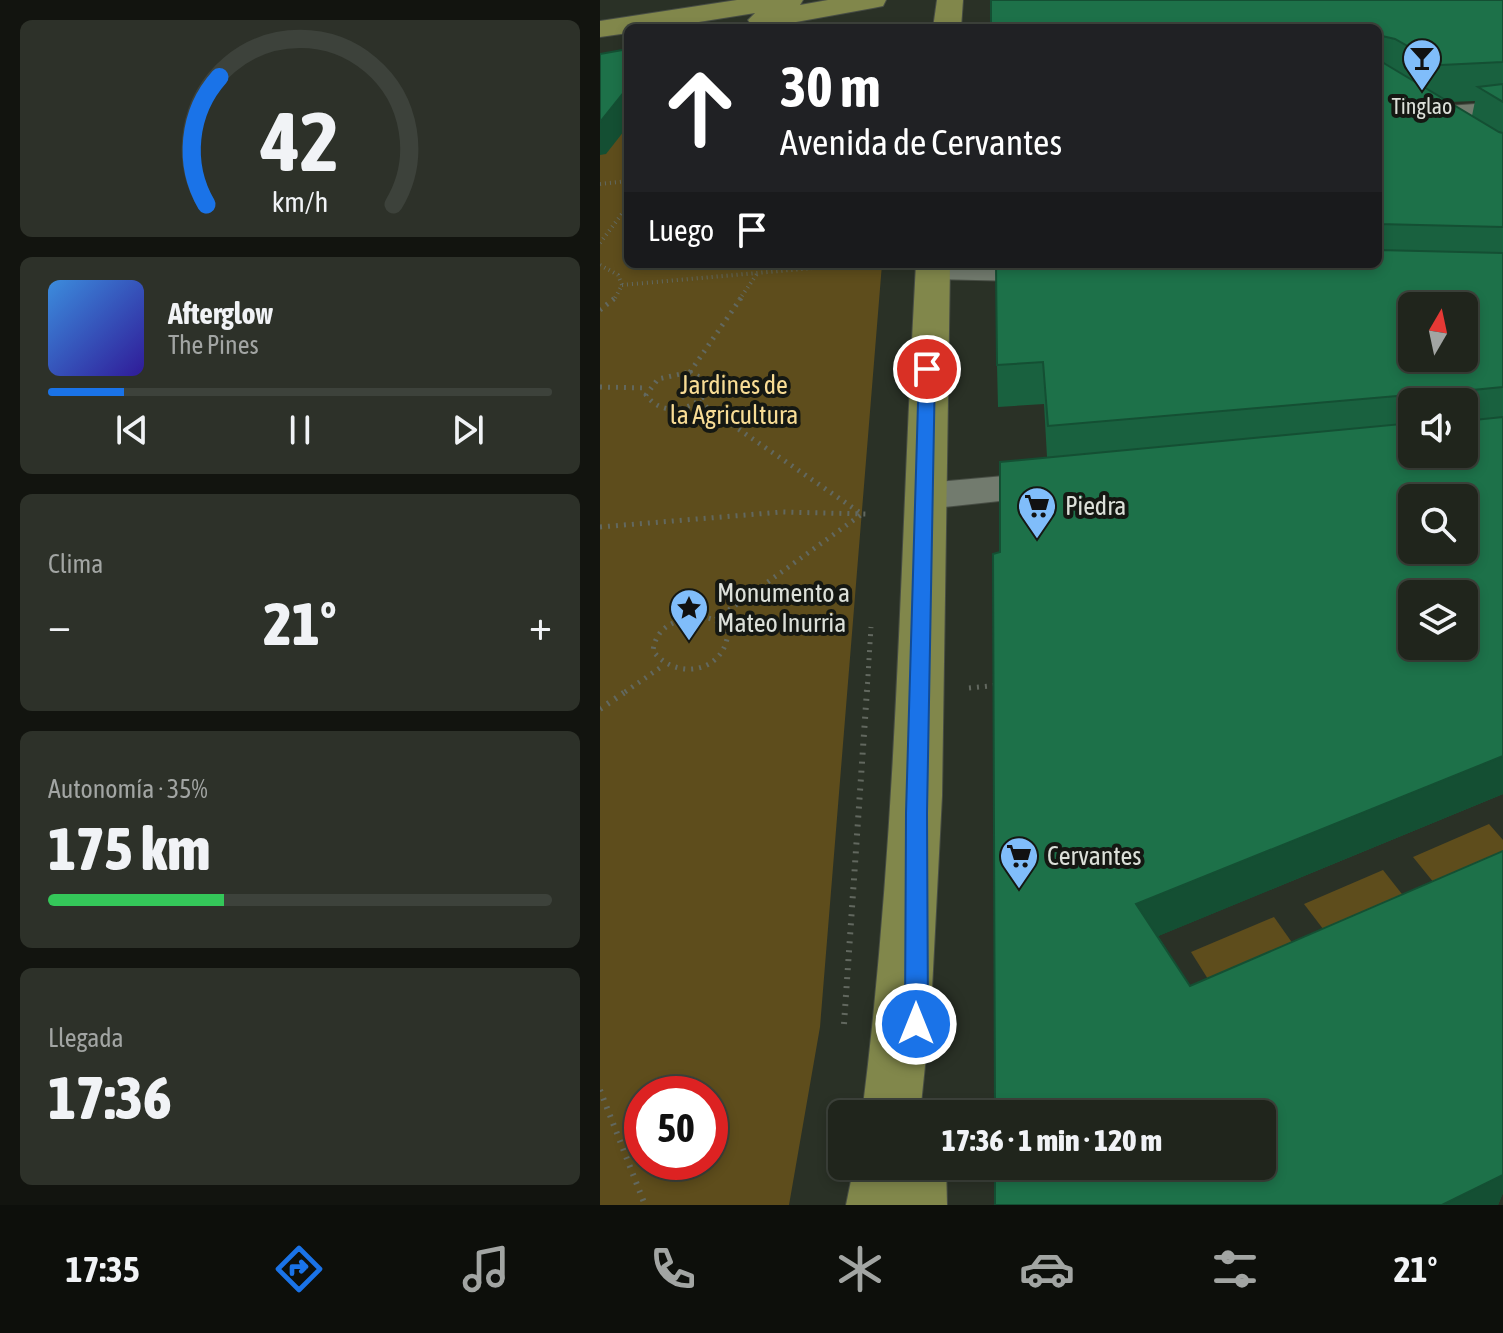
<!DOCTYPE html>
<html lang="es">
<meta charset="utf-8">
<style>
:root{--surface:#20251c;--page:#2d3129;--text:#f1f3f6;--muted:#a2a5a3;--line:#3d423b;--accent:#1a73e8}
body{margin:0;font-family:"Asap Condensed",sans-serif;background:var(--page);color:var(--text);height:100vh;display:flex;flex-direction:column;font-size:30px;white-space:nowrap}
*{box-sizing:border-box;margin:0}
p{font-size:26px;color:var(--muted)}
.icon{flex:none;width:44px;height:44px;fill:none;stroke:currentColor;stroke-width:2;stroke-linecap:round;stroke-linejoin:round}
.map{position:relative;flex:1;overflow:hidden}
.drawer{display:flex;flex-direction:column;gap:20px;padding:20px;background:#12140f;width:600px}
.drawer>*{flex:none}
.hud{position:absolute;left:24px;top:24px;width:758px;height:244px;border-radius:12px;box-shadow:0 4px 12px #0003,0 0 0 2px var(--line);background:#202124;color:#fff;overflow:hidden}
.needle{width:52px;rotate:9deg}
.tools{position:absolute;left:798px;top:292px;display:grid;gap:16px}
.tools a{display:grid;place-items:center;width:80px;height:80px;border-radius:12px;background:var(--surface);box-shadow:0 4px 12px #0003,0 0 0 2px var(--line);font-size:40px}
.speed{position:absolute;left:24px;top:1076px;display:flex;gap:16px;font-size:40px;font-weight:700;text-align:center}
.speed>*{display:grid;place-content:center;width:104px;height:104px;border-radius:50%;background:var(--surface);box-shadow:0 4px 12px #0003,0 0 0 2px var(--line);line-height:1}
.speed .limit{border:12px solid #d22;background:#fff;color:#111}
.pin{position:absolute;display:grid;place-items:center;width:68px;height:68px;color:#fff;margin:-34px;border:4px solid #fff;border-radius:50%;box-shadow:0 2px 8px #0007}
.me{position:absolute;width:88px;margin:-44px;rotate:0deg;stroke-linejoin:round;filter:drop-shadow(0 0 6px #0008)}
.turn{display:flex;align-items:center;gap:28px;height:168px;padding:0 24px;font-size:36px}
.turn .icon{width:104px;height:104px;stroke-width:2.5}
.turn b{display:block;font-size:56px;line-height:68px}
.then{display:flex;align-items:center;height:76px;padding:0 24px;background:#0003;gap:16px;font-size:30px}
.big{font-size:60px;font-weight:800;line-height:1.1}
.drawer .card{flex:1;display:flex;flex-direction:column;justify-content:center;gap:12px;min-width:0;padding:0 28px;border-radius:12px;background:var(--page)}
.drawer .dial{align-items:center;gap:0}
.dial svg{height:208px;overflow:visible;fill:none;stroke:var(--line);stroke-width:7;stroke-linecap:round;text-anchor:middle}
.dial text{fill:var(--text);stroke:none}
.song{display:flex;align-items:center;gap:24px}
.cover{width:96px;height:96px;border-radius:12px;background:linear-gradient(135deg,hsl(210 70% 55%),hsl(250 70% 35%))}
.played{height:8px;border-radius:4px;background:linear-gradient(90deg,var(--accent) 15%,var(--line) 15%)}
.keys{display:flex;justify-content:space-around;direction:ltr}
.heat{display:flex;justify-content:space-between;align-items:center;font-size:44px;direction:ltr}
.charge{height:12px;border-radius:6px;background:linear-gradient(90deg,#34c759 35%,var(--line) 0)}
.trip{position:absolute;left:228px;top:1100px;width:448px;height:80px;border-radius:12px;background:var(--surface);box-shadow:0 4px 12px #0003,0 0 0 2px var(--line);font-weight:800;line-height:80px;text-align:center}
.menu{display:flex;height:128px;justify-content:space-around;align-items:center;background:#0d0f0b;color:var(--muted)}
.menu .icon{width:56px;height:56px}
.menu .selected{color:var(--accent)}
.menu b{font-size:36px;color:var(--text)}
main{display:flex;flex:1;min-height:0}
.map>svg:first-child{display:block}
</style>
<main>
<section class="drawer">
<div class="card dial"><svg viewBox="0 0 100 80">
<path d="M14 69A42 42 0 1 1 86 69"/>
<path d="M14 69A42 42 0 0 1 19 20" stroke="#1a73e8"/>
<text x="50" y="56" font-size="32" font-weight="700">42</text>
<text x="50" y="72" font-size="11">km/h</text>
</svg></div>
<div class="card">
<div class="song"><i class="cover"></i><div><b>Afterglow</b><p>The Pines</p></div></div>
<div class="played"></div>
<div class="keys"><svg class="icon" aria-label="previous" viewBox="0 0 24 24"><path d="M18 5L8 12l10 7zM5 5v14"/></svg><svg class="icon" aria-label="pause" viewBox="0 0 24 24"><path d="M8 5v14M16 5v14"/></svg><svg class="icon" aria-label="next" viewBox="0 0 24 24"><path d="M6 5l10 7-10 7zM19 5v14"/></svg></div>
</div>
<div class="card"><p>Clima</p>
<div class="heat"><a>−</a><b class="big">21°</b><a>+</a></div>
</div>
<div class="card"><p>Autonomía · 35%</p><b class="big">175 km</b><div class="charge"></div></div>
<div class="card"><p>Llegada</p><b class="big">17:36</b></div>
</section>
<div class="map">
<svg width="903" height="1205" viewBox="0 0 903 1205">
<rect width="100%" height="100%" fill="#2a3126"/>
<g fill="#5e4d1c" fill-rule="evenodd">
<path d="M28,69v195h254l-62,763 -31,178h-189v-1130zM42,1094h68v68h-68z"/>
<polygon points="889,824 903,840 903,860 839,889 813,857"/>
<polygon points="783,870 809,903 730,938 704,904"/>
<polygon points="674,917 698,951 613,987 591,952"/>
</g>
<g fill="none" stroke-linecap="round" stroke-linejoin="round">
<defs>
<g id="minor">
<polygon points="903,102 903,120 778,129 778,111"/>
<polygon points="318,264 467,264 474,272 469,279 457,282 332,279 320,276 315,269"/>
<polygon points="459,471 473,475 479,484 473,493 326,509 312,505 306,496 312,487 326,483"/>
</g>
<g id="major">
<polygon points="137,0 203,0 200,5 228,0 286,0 283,6 273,8 163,28 152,26 148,20 155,13 61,28 28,28 28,33 0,37 0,21"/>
<polygon points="337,0 363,0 361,28 333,28"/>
<path d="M316,264h34l-8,532 -11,212 -11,106h-58c36,-282 38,-566 54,-850z"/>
<polygon points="254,1166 346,1166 347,1205 246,1205"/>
</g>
</defs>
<use href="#minor" stroke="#474d44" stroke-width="2"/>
<use href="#major" stroke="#474d44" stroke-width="2"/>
<g stroke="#62685f" stroke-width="4" stroke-dasharray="1 4" stroke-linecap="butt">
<polyline points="0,184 28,181"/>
<polyline points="0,243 28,206"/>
<polyline points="0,265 18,275 22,285 14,300"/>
<polyline points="22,285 258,264"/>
<polyline points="139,300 157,274"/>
</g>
<g stroke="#62685f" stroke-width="5" stroke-dasharray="2 6" stroke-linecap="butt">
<polyline points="0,310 15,298"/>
<path d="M90,372l19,10 2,6c-15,22 -47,31 -65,7l12,-16z"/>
<polyline points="90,372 141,298"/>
<polyline points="0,387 48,388"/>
<polyline points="99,402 262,514 115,620"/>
<polyline points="0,527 182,512 268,514"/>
<path d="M101,616l14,4 13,11c-2,41 -51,51 -75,20 3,-26 25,-32 48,-35z"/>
<polyline points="369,688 399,685"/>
<polyline points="25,692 64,665"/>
<polyline points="267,692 271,627"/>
</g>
<g stroke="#62685f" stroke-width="6" stroke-dasharray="2 7" stroke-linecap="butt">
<polyline points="0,709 28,690"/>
<polyline points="244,1024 267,690"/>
<polyline points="0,1090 45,1205"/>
<polyline points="235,1148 237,1118"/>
</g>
<use href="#minor" fill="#727b6e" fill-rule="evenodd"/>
<use href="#major" fill="#81874b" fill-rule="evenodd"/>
</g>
<path fill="#19613f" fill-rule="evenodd" d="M903,0v794l-345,142 32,50 313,-135v342l-5,12h-503l5,-653 47,-95 -3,-53 -46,3 -1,-42 381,-101v-236zM875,101l-3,15 -23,-14zM812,402h52l-52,52z"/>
<g fill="#144f33">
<polygon points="28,87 28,126 6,154 0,155 0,122"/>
<polygon points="871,408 864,438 864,409"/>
<polygon points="903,756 903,794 534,946 536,904"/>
<polygon points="903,1175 903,1193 898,1205 842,1205"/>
</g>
<g fill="#1d7149" stroke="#144f33" stroke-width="2" fill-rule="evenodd">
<polygon points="391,0 903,0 903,62 841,65 795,39 782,36 782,62 899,132 903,133 903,227 778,224 778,28 391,28"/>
<polygon points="28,49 28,87 0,122 0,54"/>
<polygon points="903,84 903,102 878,87"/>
<path d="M778,250l125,3v134l-30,3 -2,18 -7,1v-7h-40l-1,-5 -3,-3 -372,32 -5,-64 -46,3 -1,-101h382zM812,306h52v52h-52z"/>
<path d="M864,415l10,5 29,-3v339l-367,148 54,82 313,-135v324l-61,30h-447v-39h267v-52h-267l-2,-560 7,-2v-90l412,-39v31h52zM812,498h52v52h-52zM812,594h52v52h-52z"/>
</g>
<polygon fill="#1a73e8" stroke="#114b97" stroke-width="2" points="327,364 335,369 327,813 328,1024 325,1031 316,1034 308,1031 305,1024 306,813 319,369"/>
<defs>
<symbol id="bar-pin" viewBox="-11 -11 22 30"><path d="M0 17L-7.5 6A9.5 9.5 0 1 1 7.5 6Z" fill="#80bdfa" stroke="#151813"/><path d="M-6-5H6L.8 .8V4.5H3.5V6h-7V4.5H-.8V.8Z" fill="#111"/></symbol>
<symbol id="supermarket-pin" viewBox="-11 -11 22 30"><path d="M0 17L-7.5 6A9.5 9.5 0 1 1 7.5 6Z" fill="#80bdfa" stroke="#151813"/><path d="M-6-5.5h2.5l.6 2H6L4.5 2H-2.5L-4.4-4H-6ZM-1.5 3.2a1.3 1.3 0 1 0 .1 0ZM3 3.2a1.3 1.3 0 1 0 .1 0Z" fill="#111"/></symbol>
<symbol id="sight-pin" viewBox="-11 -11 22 30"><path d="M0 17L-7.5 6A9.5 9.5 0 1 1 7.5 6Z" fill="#80bdfa" stroke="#151813"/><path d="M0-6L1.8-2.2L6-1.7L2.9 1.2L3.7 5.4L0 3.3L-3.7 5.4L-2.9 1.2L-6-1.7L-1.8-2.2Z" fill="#111"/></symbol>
</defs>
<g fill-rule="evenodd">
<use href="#bar-pin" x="800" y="36" width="44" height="60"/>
<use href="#supermarket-pin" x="415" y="484" width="44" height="60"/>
<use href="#sight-pin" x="67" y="586" width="44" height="60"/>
<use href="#supermarket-pin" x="397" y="834" width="44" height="60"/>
</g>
<g text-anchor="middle" stroke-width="8" stroke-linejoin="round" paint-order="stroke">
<g font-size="22" fill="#dce0d9" stroke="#151813">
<text x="822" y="114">Tinglao</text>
</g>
<g font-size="26" fill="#f8dc95" stroke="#151813">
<text x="134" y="394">Jardines de<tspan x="134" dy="30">la Agricultura</tspan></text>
</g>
<g font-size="26" fill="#dce0d9" stroke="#151813" text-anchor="start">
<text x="465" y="515">Piedra</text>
<text x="117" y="602">Monumento a<tspan x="117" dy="30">Mateo Inurria</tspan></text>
<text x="447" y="865">Cervantes</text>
</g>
</g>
</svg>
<div class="tools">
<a><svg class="needle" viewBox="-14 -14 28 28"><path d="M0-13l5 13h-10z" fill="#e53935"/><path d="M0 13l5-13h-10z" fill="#a2a5a3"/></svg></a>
<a><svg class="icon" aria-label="sound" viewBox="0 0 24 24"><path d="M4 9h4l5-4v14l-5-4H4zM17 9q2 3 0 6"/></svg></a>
<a><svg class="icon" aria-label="search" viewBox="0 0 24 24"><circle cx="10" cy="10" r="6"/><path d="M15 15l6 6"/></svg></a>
<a><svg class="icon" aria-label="layers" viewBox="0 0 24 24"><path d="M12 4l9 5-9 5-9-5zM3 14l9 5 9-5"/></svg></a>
</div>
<div class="speed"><div class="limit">50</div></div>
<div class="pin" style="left:327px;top:369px;background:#d93025"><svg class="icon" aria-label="arrive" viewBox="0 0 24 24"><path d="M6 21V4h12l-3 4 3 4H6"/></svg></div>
<svg class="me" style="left:316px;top:1024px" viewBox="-20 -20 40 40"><circle r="17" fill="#1a73e8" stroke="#fff" stroke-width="3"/><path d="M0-11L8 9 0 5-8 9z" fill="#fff"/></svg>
<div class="trip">17:36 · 1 min · 120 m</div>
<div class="hud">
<div class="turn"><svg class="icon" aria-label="ahead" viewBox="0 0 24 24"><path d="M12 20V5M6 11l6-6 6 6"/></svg><div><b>30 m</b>Avenida de Cervantes</div></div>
<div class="then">Luego<svg class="icon" aria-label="arrive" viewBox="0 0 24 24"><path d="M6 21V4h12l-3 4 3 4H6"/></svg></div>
</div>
</div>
</main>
<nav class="menu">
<b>17:35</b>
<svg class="icon selected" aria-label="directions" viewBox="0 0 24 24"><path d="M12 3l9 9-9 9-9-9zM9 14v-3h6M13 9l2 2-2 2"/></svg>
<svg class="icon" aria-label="music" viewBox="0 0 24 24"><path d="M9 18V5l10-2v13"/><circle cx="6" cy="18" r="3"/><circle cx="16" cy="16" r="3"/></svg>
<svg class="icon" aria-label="phone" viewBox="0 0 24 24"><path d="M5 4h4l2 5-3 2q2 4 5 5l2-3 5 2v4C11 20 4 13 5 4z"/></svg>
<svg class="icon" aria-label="climate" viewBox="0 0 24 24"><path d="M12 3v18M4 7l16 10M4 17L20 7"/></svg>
<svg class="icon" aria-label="car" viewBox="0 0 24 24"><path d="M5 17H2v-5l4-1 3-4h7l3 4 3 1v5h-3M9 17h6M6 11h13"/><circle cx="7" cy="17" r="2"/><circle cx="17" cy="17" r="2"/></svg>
<svg class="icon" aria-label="filters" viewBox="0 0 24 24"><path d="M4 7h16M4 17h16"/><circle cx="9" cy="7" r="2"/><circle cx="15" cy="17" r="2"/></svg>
<b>21°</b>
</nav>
